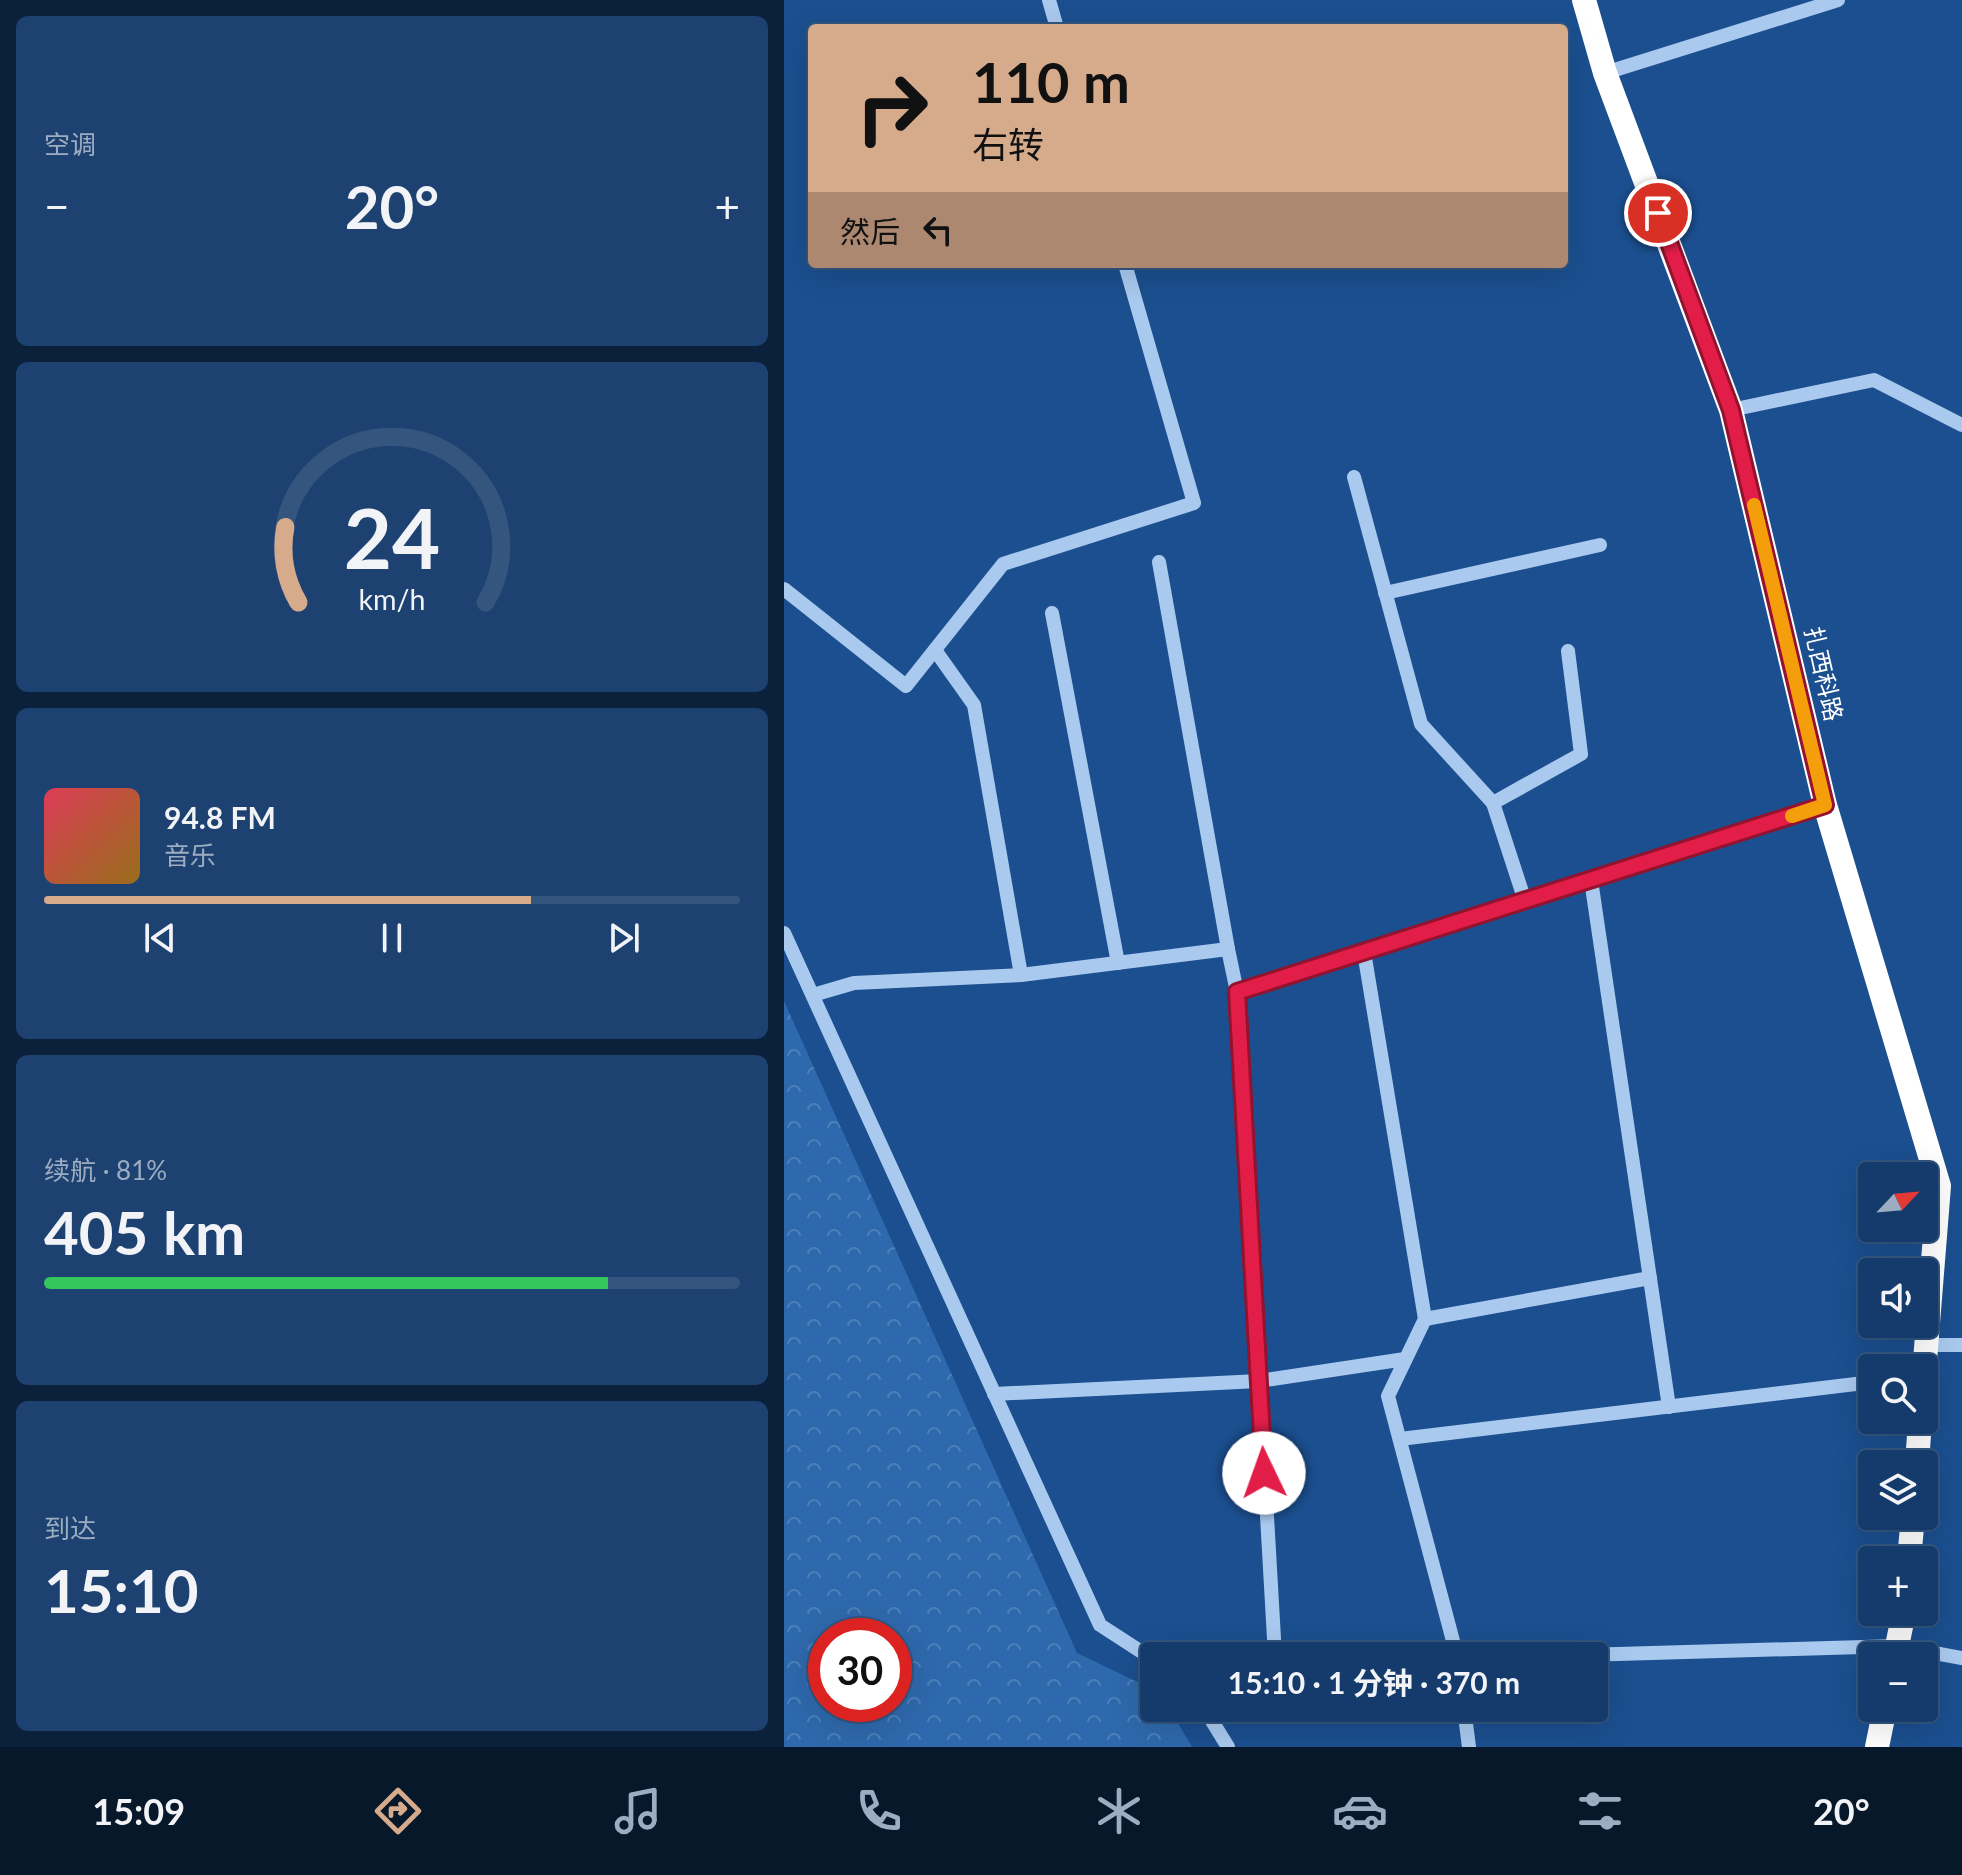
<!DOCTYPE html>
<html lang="zh">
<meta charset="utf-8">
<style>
:root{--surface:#143b6b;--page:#1d4271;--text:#f1f3f6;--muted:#9dadc1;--line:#33557e;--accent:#d6ab8b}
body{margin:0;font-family:Lato,"Noto Sans SC",sans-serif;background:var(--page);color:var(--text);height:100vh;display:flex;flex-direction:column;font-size:30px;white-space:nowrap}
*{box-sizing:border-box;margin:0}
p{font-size:26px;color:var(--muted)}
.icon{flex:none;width:44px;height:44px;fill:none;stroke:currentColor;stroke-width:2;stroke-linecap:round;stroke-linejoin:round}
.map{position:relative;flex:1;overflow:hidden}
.drawer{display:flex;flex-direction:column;gap:16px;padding:16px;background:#0b203b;width:784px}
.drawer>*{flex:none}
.top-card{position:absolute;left:24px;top:24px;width:760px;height:244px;border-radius:8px;box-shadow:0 8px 32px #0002,0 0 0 2px var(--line);background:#d6ab8b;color:#111;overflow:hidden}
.needle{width:52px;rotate:64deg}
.tools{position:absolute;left:1074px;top:1162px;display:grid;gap:16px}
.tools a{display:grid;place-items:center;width:80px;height:80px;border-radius:8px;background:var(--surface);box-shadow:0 8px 32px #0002,0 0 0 2px var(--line);font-size:40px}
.speed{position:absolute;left:24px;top:1618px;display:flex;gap:16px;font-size:40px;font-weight:700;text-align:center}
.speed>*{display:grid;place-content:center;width:104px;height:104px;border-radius:50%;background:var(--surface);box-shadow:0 8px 32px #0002,0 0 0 2px var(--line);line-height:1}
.speed .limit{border:12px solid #d22;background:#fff;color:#111}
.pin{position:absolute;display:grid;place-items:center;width:68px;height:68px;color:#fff;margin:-34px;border:4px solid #fff;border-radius:50%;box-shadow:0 2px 8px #0007}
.me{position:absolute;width:88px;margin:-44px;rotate:357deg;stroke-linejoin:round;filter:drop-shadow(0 0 6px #0008)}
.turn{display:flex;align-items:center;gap:28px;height:168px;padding:0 32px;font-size:36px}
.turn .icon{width:104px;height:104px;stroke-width:2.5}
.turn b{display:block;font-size:56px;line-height:68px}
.then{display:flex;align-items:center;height:76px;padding:0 32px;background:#0003;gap:16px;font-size:30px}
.big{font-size:60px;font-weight:700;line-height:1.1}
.drawer .card{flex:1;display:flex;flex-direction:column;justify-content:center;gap:12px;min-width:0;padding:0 28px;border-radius:12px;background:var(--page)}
.drawer .dial{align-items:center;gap:0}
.dial svg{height:208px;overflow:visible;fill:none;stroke:var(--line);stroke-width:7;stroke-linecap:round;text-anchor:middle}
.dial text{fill:var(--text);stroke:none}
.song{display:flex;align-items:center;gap:24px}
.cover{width:96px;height:96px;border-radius:12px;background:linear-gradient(135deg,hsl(350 70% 55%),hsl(40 70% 35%))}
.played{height:8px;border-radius:4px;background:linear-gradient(90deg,var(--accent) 70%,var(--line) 70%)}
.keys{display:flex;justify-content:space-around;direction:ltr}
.heat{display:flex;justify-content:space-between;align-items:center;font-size:44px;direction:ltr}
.charge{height:12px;border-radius:6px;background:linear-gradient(90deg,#34c759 81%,var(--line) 0)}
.trip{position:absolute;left:356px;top:1642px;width:468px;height:80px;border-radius:8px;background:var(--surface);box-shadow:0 8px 32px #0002,0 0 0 2px var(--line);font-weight:700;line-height:80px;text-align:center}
.tab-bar{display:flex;height:128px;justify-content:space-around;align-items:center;background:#08182b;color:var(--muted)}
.tab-bar .icon{width:56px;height:56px}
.tab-bar .on{color:var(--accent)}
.tab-bar b{font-size:36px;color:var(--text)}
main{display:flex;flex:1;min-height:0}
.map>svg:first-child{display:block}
</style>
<main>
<section class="drawer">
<div class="card"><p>空调</p>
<div class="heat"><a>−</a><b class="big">20°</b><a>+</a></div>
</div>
<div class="card dial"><svg viewBox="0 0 100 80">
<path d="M14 69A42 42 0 1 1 86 69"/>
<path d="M14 69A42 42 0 0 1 9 40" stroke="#d6ab8b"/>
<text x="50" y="56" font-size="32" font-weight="700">24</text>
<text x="50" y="72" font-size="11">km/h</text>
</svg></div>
<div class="card">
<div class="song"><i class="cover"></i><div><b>94.8 FM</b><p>音乐</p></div></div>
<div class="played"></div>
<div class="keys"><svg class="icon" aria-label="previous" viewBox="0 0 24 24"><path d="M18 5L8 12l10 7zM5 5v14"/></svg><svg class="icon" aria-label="pause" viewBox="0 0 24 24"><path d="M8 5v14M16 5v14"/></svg><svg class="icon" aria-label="next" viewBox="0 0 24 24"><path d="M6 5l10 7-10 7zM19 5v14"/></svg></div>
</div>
<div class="card"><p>续航 · 81%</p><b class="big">405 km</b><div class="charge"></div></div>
<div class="card"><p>到达</p><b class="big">15:10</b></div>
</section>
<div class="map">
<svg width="1178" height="1747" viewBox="0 0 1178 1747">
<defs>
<pattern id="park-crowns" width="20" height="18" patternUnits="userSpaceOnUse" patternTransform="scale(2)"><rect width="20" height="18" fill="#2e69ad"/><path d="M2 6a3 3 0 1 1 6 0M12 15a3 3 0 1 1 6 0" fill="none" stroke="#4d80b9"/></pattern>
</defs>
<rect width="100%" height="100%" fill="#1b4f8f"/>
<path fill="url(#park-crowns)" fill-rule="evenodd" d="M0,1001l293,652 77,37v18h15l23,39h-408zM42,1636h68v68h-68z"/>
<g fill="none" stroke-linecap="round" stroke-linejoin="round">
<g stroke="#a9c9ee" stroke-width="14">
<polyline points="265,0 273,28"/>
<polyline points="821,73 1054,0"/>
<polyline points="947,410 1090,380 1178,425"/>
<polyline points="570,477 637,724 709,803 741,901"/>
<polyline points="375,562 444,949 453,992"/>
<polyline points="0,589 122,686 219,564 410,503 341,264"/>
<polyline points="601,593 816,545"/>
<polyline points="268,613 334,963"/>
<polyline points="709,803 797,754 784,651"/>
<polyline points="807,880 885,1407"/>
<polyline points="0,933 316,1625 370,1660"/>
<polyline points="580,952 641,1319 604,1396 673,1656"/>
<polyline points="237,975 444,949"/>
<polyline points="29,995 70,983 237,975 190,705 151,650"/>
<polyline points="641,1319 866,1278"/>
<polyline points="1142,1345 1178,1345"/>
<polyline points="210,1394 475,1381 621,1359"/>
<polyline points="616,1439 1088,1382"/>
<polyline points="491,1656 453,992 1041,805"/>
<polyline points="765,1656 1113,1646 1178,1658"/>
<polyline points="420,1708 444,1747"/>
<polyline points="680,1708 685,1747"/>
</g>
<g stroke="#fff" stroke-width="24">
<polyline points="800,0 821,73 947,410 1041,805 1155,1186 1140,1373"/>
<polyline points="1133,1464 1136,1420"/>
<polyline points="1125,1560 1129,1516"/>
<polyline points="1111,1656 1120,1612"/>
<polyline points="1093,1747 1101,1708"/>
</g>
</g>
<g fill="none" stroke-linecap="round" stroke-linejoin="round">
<defs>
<polyline id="route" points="480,1473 453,992 1041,805 947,410 874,213"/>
</defs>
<use href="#route" stroke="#92132f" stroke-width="20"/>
<use href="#route" stroke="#e11d48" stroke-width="14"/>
<polyline stroke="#f59e0b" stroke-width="14" points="970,505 1041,805 1008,816"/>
</g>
<g text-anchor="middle" stroke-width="7" stroke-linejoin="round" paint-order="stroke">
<g font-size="24" fill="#fff" stroke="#1b4f8f">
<text transform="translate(1039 674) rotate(77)" y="8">扎西科路</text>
</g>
</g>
</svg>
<div class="tools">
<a><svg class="needle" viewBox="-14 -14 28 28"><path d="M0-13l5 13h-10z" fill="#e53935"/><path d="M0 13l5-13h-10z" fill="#9dadc1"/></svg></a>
<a><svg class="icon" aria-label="sound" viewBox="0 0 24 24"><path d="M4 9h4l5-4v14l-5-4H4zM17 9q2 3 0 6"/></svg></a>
<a><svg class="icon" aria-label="search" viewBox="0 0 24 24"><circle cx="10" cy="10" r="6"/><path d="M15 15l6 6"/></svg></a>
<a><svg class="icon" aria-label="layers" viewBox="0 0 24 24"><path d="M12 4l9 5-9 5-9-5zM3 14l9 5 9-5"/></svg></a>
<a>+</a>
<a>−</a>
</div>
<div class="speed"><div class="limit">30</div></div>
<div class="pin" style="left:874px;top:213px;background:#d93025"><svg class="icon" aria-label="arrive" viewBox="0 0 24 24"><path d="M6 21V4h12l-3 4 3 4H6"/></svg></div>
<svg class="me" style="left:480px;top:1473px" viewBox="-20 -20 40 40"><circle r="19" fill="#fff"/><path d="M0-13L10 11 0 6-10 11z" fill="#e11d48"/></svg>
<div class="trip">15:10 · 1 分钟 · 370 m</div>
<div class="top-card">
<div class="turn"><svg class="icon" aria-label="right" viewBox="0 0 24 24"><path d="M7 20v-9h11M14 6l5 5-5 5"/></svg><div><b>110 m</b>右转</div></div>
<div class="then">然后<svg class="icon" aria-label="left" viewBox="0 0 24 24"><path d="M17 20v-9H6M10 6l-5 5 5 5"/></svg></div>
</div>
</div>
</main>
<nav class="tab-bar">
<b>15:09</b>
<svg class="icon on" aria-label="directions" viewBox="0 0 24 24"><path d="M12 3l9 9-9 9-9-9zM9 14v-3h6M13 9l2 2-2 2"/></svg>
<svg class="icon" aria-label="music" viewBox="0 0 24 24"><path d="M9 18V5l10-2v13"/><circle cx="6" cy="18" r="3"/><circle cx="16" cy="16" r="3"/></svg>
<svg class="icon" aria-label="phone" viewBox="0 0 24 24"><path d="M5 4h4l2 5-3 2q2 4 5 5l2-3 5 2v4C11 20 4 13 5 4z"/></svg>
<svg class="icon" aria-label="climate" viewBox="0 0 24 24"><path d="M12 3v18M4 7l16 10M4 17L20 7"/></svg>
<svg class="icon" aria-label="car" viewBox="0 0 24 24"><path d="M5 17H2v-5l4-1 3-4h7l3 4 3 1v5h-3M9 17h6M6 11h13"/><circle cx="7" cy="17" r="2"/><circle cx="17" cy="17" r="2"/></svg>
<svg class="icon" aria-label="filters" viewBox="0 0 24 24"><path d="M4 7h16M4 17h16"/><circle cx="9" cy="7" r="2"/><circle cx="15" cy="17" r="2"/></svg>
<b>20°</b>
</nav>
